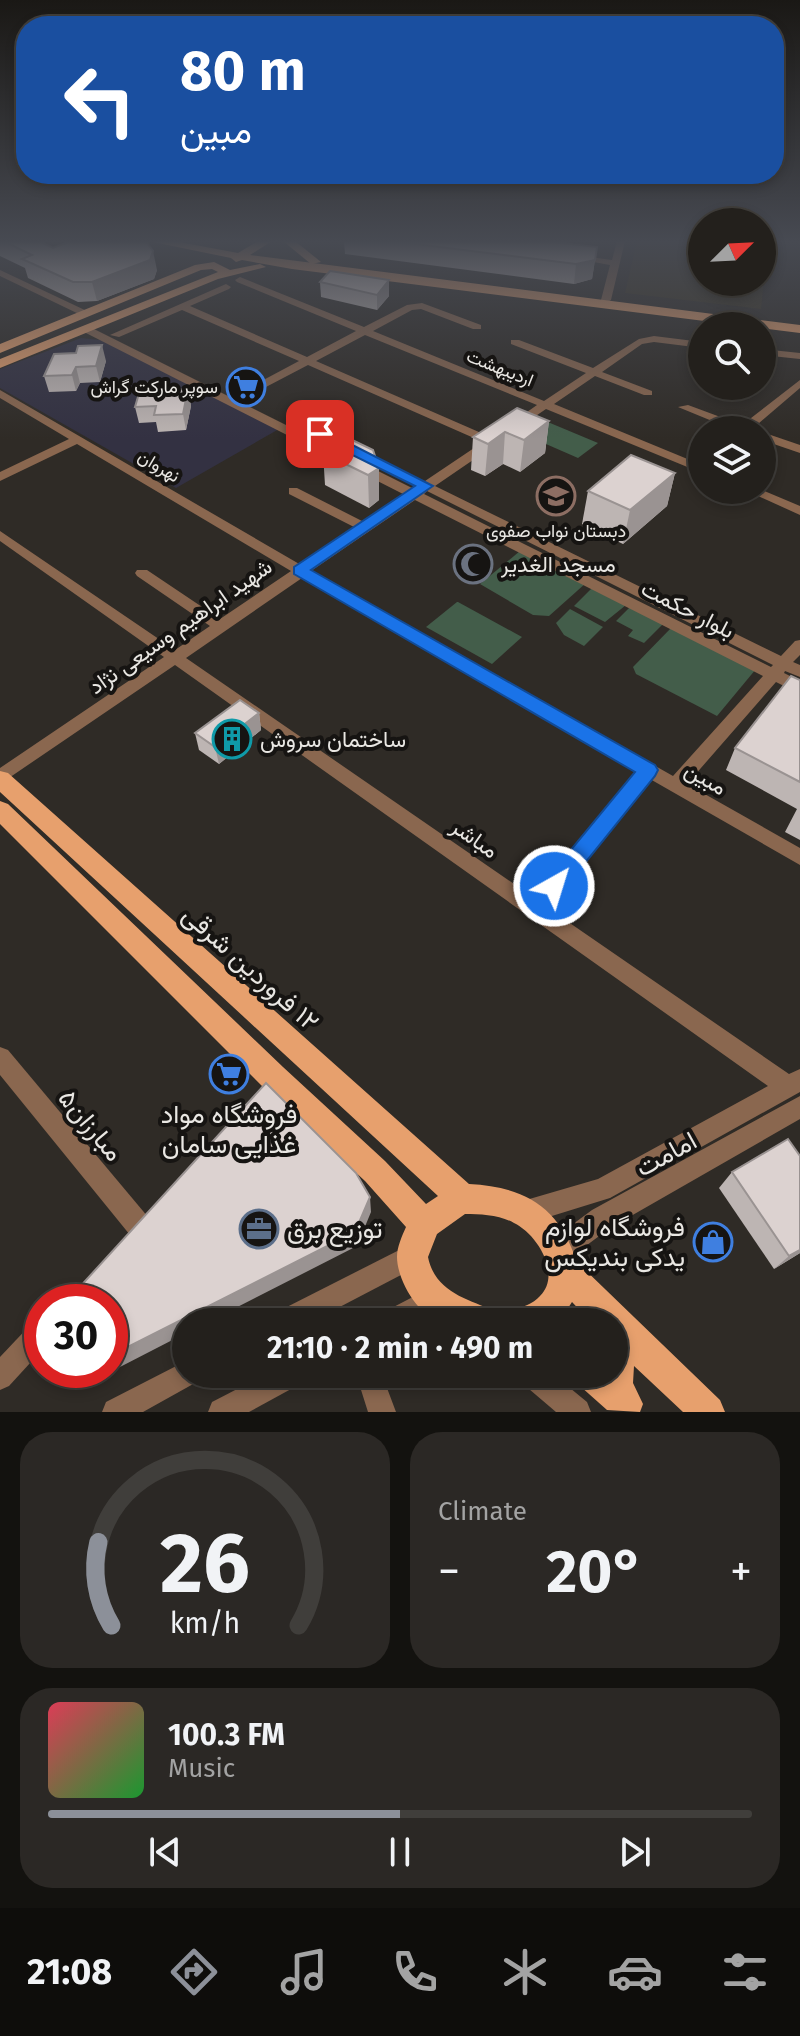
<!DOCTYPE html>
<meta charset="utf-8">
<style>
:root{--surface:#23201c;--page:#2b2825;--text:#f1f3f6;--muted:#a3a3a3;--line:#403e3b;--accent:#8c9099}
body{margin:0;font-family:"Fira Sans",Vazirmatn,sans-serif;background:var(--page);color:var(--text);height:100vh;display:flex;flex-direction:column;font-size:30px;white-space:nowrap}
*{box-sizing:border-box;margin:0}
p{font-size:26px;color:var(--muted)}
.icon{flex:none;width:44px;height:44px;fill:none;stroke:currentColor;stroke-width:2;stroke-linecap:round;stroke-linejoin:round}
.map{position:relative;height:1412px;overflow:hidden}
.side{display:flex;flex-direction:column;gap:20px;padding:20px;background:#13120f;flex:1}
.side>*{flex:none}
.guide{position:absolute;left:16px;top:16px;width:768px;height:168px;border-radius:32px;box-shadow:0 4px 12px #0003,0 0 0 2px var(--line);background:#1a4fa0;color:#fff;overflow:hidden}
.needle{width:52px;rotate:66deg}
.buttons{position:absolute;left:688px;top:208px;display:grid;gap:16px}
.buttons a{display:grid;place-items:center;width:88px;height:88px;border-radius:50%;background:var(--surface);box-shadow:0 4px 12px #0003,0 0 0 2px var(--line);font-size:40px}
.speed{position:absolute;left:24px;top:1284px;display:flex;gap:16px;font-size:40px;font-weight:700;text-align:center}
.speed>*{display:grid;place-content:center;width:104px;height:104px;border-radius:50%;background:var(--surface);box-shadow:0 4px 12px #0003,0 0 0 2px var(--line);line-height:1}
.speed .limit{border:12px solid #d22;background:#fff;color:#111}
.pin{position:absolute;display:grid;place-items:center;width:68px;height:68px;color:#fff;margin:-34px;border-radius:16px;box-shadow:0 4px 12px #0006}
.me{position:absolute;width:88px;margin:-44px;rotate:39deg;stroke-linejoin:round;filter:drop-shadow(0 0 6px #0008)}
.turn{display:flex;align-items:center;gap:28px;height:168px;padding:0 32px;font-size:36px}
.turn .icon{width:104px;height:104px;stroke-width:2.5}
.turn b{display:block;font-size:56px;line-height:68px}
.big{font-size:60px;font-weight:700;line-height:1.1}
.side .widget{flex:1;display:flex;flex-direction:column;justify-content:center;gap:12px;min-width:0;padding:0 28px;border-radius:32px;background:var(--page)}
.side .dial{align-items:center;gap:0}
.dial svg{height:208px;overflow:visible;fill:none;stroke:var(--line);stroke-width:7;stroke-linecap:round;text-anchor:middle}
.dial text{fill:var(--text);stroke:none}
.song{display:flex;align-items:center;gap:24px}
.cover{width:96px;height:96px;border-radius:12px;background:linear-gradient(135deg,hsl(350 70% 55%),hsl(130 70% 35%))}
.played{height:8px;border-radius:4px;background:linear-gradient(90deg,var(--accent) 50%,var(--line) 50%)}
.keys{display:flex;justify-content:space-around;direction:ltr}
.heat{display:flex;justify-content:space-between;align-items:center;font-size:44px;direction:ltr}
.side .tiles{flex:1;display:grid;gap:20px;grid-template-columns:1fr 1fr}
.widget:last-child{grid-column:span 2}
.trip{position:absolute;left:172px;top:1308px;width:456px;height:80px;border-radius:40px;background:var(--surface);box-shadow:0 4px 12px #0003,0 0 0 2px var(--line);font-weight:700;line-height:80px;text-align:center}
.tab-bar{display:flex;height:128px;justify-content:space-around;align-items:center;background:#0e0d0b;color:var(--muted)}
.tab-bar .icon{width:56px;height:56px}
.tab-bar .selected{color:var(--accent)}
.tab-bar b{font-size:36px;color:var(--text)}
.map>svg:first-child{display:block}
</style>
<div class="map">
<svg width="800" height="1412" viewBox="0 0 800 1412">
<rect width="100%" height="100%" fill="#2f2b26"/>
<polygon fill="#333142" points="81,338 101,340 279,429 176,488 0,388 0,369"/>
<polygon fill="#3a3322" points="637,241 702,241 702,282 762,282 762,241 768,241 761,309 625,293"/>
<g fill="#435d4a">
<polygon points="543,420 598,443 578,458 523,434"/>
<polygon points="520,551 586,583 549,616 533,615 480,584"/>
<polygon points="593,587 626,605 605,622 574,606"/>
<polygon points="457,602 458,602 522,637 492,664 426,627"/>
<polygon points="630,607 663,624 644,643 628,636 633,630 616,621"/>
<polygon points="570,609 603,627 584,646 564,635 556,623"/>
<polygon points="672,627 756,669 717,716 636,674 633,667"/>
</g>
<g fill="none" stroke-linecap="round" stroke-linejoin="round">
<g fill="#8a674f" fill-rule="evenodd">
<polygon points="617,241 625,241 611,300 606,303 601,300 610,265 571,258 575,255 612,260"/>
<polygon points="0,270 89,312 91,314 83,316 0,276"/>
<path d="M240,277l124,50 43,-22 15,-2 59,22v4h-8l-52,-20 -9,1 -39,21 171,70 42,-28 -75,-29v-4h8l74,28 46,-29 15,-3 48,6v6l-48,-6 -12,2 -40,28 50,19v4h-8l-49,-19 -41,28 148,61v8l-156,-64 -28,19h-8v-4l27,-19 -172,-70 -49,26 179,78 2,2 -5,6 -57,39 346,170 14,-15 5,-1v15l-7,7 7,3v12l-15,-6 -1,2 16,8v13l-24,-12 -89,102 113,64v17l-150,-86 -102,129 241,166 11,-5v23l-190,106 -84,26 -9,-3 -3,-9 3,-9 9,-3 72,-21 170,-93 -593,-421 -175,119v-16l164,-111 -164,-116v-10l175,119 35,-24 -73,-50 -2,-3 2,-3h10l73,49 71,-48 -214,-127 -77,37v-9l69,-33 -69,-41v-8l301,175 55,-37 -67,-34v-6h8l67,34 41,-27 -323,-164v-4h8l324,162 3,-3 -5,-4 2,-3 11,2 58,-39 -175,-77 -63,33h-8v-4l62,-33 -117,-51 -63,27 -9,-2 116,-51 5,3 -2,2 -39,17 117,51 49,-26 -119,-49 -2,-2zM427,491l346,174 -2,2 -347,-173zM415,500l348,176 -90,100 -362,-205zM302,578l335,194 -104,125 -347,-239z"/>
<polygon points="762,349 800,353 800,359 762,355"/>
<polygon points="800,380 800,388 751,430 734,430 678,407 688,405 742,425"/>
<polygon points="762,432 800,445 800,453 762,440"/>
<polygon points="745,490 762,490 800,506 800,515"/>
<polygon points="0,1047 8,1050 148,1217 151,1226 148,1235 139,1238 130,1235 0,1075"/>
<polygon points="800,1096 800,1119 610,1228 583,1248 572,1268 563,1271 554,1268 551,1259 565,1230 592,1210"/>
<polygon points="413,1243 422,1246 425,1255 422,1264 311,1322 271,1322 275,1313"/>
<path d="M432,1287l9,4 4,9c-11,26 -44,22 -67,22l4,-9z"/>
<polygon points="42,1318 42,1350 9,1386 0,1390 0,1357 33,1322"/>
<polygon points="186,1361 186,1374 199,1374 195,1383 143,1412 102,1412 106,1402"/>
<polygon points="266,1374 306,1374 302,1383 249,1412 208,1412 212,1402"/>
<polygon points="356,1374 404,1374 400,1383 387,1388 396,1412 368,1412"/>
<polygon points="507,1374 553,1374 587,1402 591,1412 556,1412 529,1389 511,1383"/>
</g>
<g fill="#e7a06d" fill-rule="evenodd">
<polygon points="148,241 174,241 238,253 258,241 272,241 250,255 800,325 800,333 292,269 242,260 236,262 231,258"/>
<polygon points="283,241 295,241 321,262 311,264"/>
<polygon points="214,262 230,270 260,264 266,267 218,279 0,368 0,359 218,272 212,269 201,270 0,353 0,344 195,265"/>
<path d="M0,771l8,2 461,411c57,3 90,23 108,78l143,138 5,12h-42l-49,-46 -1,17 10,21 -3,8 -33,-2 -27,-24 -5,-12h39v-52h-23l-19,-20 -13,20h-51l5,-11c9,-4 20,-7 27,-15 22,-22 -3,-62 -26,-73 -14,-8 -33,-9 -49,-9l-28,20 -9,23c7,35 39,42 67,54l5,11c-18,0 -40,3 -58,0 -23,-4 -45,-42 -45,-65 0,-10 5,-21 9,-30l-41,-46 -102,-94 -263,-263v-23l8,3 275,263 102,94 41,43 12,-8 -438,-404z"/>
</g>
</g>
<g fill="#bdb5b3">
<polygon points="0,241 39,241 53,248 157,270 154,279 97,301 78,302 28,278 25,268 0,256"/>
<polygon points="344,241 546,241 597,247 592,279 574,284 345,254"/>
<polygon points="389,280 389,296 377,310 321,297 320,282"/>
<polygon points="76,353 106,361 100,382 80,383 76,391 49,392 44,376"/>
<polygon points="188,389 191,406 186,430 158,432 156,422 139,423 135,407 167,390"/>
<polygon points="549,421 545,453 520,472 503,464 485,476 471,470 473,437"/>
<polygon points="323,453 379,468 379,500 369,508 325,485"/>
<polygon points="675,473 667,506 623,544 582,524 588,491"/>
<polygon points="800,680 800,840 785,832 797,809 726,770 735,748"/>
<polygon points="259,713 261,730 219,764 199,750 195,733"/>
<polygon points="732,1172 800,1253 774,1269 719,1188"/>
</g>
<g fill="#9a9392">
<polygon points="153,251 157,270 154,279 97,301 92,282"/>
<polygon points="595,260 592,279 574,284 576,264"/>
<polygon points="389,280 389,296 377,310 377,295"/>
<polygon points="102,345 106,361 100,382 96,366"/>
<polygon points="76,367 80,383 76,391 72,375"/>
<polygon points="188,389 191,406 186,430 183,414"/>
<polygon points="549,421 545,453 520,472 524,440"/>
<polygon points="505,432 503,464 485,476 488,444"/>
<polygon points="379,468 379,500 369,508 368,475"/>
<polygon points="675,473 667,506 623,544 630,510"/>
<polygon points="259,713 261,730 219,764 215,747"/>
<polygon points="370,1197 371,1212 357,1246 208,1322 186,1322 186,1333 85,1385 71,1376 83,1370 110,1370 110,1356"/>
<polygon points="800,1250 800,1253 774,1269 789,1256"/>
</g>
<g fill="#dcd2d0" stroke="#9a9392" stroke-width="2">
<polygon points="3,241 39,241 53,248 71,241 145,241 147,243 153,251 150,260 92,282 73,282 22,259 32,255"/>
<polygon points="391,241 546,241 597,247 595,260 576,264"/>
<polygon points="330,271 389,280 377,295 320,282"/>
<polygon points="102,345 96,366 76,367 72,375 44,376 54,354 76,353 78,346"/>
<polygon points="165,382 164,390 188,389 183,414 154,415 156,406 135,407 142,383"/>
<polygon points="517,408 549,421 524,440 505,432 488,444 473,437"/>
<polygon points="346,437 373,450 379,468 368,475 323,453"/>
<polygon points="631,455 675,473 630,510 588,491"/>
<polygon points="791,676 800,680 800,782 735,748"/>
<polygon points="240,700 259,713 215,747 195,733"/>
<polygon points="266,1083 356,1173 370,1197 355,1232 110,1356 110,1302 66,1302"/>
<polygon points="788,1139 800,1156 800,1250 789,1256 732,1172"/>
<polygon points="69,1370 83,1370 71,1376"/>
</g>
<linearGradient id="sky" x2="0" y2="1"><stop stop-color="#1a1815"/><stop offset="0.55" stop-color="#474a52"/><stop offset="1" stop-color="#474a52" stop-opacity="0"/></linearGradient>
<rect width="800" height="439" fill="url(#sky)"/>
<polygon fill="#1a73e8" stroke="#114b97" stroke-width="2" points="316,431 325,431 433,486 311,570 655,765 658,770 655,776 561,893 546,893 543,886 546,880 635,772 294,574 294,567 415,486 316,437"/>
<defs>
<symbol id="supermarket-ring" viewBox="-11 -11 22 22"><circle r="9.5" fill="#161412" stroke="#3f7fe0" stroke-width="1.5"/><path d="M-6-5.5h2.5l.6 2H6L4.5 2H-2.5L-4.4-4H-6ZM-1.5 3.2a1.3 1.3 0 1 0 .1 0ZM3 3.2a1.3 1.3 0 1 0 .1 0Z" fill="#3f7fe0"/></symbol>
<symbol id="school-ring" viewBox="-11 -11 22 22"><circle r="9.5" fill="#161412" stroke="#8d6e63" stroke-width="1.5"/><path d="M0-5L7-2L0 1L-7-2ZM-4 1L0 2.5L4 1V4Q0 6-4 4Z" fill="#8d6e63"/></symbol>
<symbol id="mosque-ring" viewBox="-11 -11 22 22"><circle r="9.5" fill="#161412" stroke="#6b7280" stroke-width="1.5"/><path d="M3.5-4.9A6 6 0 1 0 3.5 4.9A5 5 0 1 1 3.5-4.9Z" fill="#6b7280"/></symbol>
<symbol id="building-ring" viewBox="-11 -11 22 22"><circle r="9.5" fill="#161412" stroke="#0f9aa8" stroke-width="1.5"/><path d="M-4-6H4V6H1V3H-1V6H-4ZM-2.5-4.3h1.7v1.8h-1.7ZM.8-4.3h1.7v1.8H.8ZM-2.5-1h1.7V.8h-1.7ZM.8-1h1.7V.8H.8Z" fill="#0f9aa8"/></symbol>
<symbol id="office-ring" viewBox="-11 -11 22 22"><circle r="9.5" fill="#161412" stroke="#5c6f8a" stroke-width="1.5"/><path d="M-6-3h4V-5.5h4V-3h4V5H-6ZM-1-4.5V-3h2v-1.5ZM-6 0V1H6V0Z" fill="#5c6f8a"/></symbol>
<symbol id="shop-ring" viewBox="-11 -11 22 22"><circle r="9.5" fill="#161412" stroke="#3f7fe0" stroke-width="1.5"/><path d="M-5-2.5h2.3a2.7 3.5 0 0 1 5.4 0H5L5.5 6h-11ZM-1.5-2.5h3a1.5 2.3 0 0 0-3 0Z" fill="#3f7fe0"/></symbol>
</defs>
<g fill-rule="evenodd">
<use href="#supermarket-ring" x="224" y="365" width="44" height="44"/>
<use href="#school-ring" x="534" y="474" width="44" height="44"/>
<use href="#mosque-ring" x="451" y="542" width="44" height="44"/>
<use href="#building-ring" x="210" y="717" width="44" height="44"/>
<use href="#supermarket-ring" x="207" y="1052" width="44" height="44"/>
<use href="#office-ring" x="237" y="1207" width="44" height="44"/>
<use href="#shop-ring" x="691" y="1220" width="44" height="44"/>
</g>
<g text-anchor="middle" stroke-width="8" stroke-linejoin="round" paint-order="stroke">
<g font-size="18" fill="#e9e7e3" stroke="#161412">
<text transform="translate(500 368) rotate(22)" y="6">اردیبهشت</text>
<text transform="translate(159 466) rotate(31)" y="6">نهروان</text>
</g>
<g font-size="18" fill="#e9e7e3" stroke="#161412" text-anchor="end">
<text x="218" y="393">سوپر مارکت گراش</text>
<text x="556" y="537" text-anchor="middle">دبستان نواب صفوی</text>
</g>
<g font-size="22" fill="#e9e7e3" stroke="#161412" text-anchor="start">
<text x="501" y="572">مسجد الغدیر</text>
<text x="260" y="747">ساختمان سروش</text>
</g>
<g font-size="22" fill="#e9e7e3" stroke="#161412">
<text transform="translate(688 609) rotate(27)" y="8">بلوار حکمت</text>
<text transform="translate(180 626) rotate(-35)" y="8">شهید ابراهیم وسیعی نژاد</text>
<text transform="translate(706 778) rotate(30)" y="8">مبین</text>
<text transform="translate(475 838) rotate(35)" y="8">مباشر</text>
</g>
<g font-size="26" fill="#e9e7e3" stroke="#161412">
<text transform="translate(251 968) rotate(42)" y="9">١٢ فروردین شرقی</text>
<text transform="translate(91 1125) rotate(50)" y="9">مبارزان۵</text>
<text transform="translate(666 1154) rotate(-29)" y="9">امامت</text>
</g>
<g font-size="26" fill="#e9e7e3" stroke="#161412">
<text x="229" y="1123">فروشگاه مواد<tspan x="229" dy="30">غذایی سامان</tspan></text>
<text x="685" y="1236" text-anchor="end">فروشگاه لوازم<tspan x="685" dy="30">یدکی بندیکس</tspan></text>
<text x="287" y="1238" text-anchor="start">توزیع برق</text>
</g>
</g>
</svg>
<div class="buttons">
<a><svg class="needle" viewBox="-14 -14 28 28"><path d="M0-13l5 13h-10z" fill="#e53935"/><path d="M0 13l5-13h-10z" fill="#a3a3a3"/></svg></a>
<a><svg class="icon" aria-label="search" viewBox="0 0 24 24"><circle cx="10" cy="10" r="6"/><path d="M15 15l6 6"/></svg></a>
<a><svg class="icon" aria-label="layers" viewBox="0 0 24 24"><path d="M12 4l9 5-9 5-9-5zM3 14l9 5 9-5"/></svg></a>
</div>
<div class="speed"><div class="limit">30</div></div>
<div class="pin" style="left:320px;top:434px;background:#d93025"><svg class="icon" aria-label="arrive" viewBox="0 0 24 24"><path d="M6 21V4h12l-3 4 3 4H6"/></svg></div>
<svg class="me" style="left:554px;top:886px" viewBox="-20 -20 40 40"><circle r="17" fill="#1a73e8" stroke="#fff" stroke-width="3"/><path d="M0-11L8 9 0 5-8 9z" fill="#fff"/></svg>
<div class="trip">21:10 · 2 min · 490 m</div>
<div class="guide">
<div class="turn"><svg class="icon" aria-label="left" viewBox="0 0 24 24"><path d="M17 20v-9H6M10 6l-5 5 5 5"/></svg><div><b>80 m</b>مبین</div></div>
</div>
</div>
<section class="side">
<div class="tiles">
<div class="widget dial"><svg viewBox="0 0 100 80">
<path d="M14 69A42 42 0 1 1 86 69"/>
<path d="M14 69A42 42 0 0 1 9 37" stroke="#8c9099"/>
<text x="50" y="56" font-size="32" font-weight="700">26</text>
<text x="50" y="72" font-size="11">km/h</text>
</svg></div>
<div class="widget"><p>Climate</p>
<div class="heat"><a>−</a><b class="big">20°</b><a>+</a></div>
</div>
<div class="widget">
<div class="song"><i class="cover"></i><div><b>100.3 FM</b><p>Music</p></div></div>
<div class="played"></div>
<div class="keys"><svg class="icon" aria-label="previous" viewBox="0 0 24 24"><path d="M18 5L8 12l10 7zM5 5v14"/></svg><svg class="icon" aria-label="pause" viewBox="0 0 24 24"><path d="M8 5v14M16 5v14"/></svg><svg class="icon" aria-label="next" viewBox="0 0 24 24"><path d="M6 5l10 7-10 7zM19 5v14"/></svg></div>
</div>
</div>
</section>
<nav class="tab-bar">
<b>21:08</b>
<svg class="icon selected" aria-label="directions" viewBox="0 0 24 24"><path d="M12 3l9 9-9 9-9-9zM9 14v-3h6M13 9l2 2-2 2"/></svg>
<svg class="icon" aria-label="music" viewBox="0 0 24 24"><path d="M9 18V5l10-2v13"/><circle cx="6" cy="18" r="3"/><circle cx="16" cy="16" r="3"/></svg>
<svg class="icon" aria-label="phone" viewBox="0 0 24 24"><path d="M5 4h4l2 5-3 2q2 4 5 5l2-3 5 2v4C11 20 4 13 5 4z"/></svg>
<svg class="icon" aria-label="climate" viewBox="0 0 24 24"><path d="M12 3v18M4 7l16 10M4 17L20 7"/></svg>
<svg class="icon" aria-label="car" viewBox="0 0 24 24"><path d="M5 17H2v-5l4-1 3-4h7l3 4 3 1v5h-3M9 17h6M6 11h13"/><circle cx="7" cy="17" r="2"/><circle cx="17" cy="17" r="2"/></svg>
<svg class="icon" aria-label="filters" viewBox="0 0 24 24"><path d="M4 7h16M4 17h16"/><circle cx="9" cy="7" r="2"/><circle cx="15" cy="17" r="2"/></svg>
</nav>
